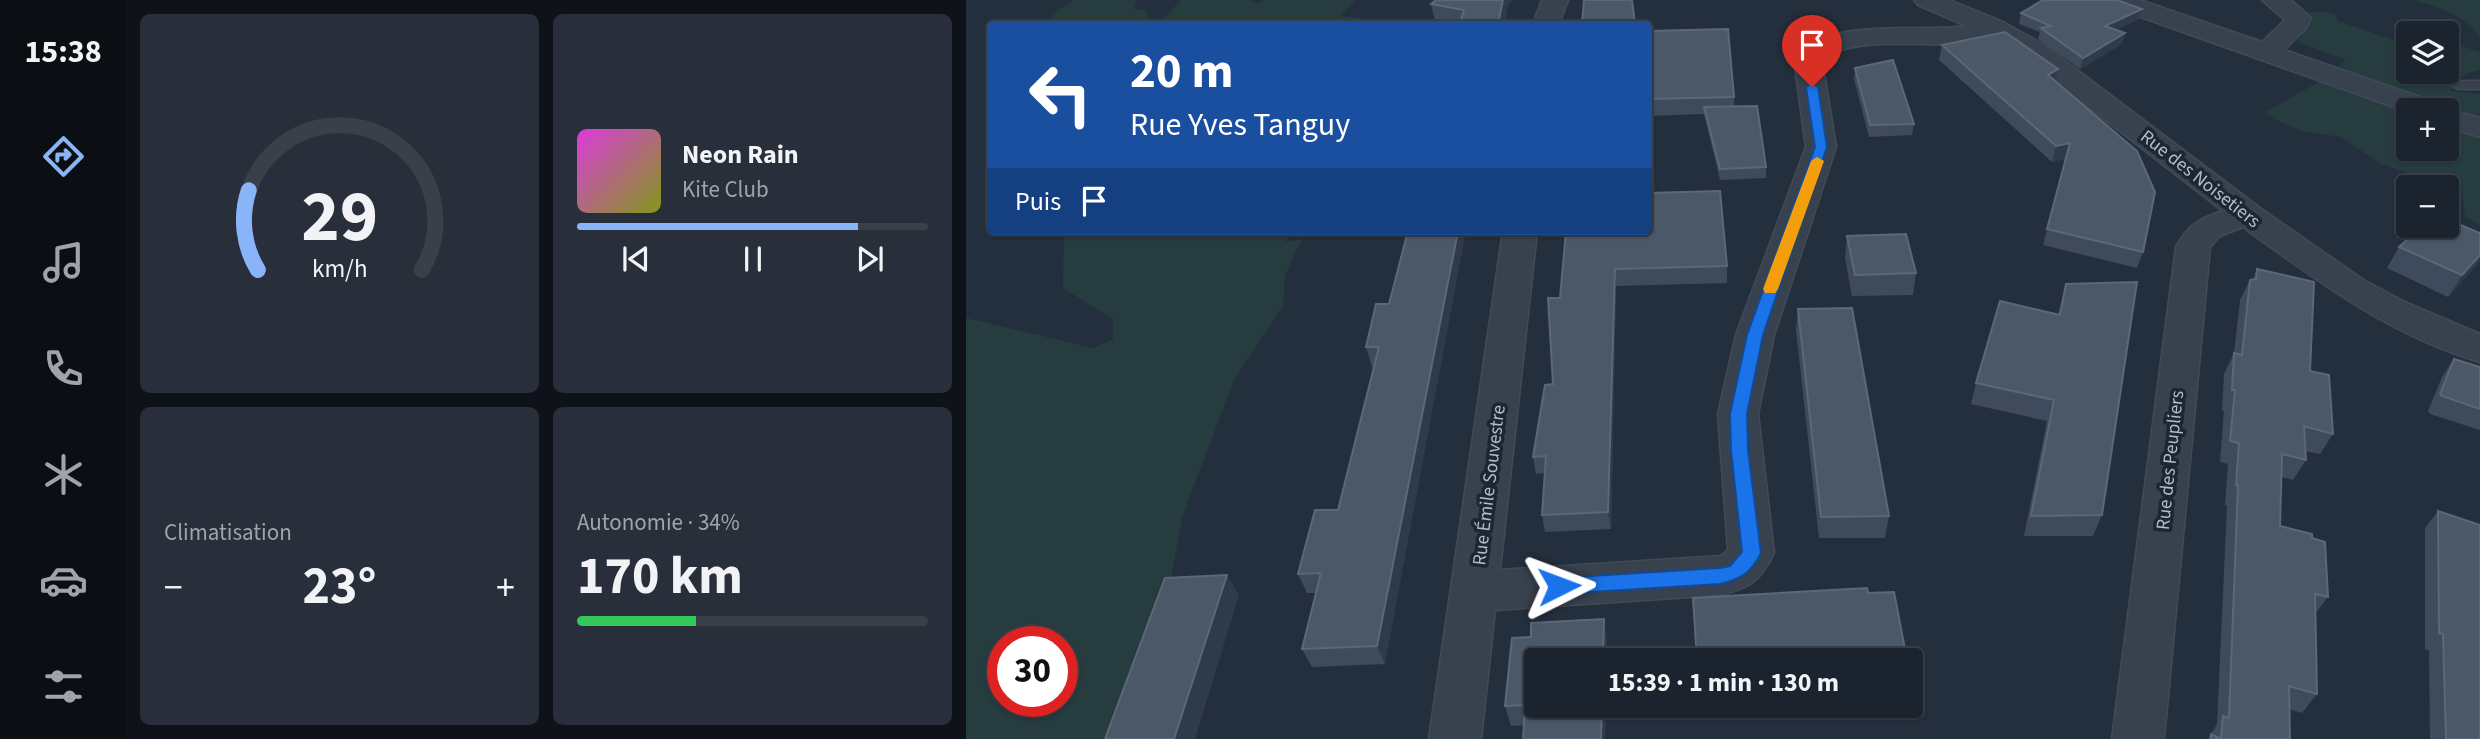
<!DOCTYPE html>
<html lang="fr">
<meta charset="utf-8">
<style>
:root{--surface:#1b232e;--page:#282f3a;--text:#f1f3f6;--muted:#a0a4aa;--line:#39404a;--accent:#8ab4f8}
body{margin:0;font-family:"Source Sans 3",sans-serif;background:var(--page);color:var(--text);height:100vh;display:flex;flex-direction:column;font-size:26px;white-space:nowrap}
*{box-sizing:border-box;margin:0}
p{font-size:23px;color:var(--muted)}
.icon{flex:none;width:38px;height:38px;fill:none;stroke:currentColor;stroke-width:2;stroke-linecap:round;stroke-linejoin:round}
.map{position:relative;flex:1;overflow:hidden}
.panel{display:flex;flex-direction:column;gap:14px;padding:14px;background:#0f1319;width:840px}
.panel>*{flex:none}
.hud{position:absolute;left:21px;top:21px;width:665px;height:214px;border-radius:7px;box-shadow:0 2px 5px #0004,0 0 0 2px var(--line);background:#1a4fa0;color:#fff;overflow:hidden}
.controls{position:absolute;left:1430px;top:21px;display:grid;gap:14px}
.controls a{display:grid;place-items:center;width:63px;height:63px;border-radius:7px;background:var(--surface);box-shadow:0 2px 5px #0004,0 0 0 2px var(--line);font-size:35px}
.speed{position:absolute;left:21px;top:626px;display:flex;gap:14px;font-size:35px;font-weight:700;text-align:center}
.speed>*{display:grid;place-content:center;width:91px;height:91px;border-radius:50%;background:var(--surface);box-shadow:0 2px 5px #0004,0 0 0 2px var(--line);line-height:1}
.speed .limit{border:10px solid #d22;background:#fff;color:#111}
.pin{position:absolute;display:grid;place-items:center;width:60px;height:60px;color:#fff;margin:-72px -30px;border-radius:50% 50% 50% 0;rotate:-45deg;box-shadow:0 0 7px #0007}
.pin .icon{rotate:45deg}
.me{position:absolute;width:77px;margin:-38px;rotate:87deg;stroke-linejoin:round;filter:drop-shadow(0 0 5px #0008)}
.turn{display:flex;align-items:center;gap:24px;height:147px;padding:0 28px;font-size:32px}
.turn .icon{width:91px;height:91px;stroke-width:2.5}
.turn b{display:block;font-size:49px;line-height:60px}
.then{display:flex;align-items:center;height:66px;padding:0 28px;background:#0003;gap:14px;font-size:26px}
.big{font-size:52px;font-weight:700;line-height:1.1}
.panel .widget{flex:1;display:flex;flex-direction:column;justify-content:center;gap:10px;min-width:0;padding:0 24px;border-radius:10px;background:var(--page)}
.panel .dial{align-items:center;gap:0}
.dial svg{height:182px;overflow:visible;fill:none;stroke:var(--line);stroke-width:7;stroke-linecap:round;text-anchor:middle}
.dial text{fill:var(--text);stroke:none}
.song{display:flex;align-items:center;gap:21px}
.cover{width:84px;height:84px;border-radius:10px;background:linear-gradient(135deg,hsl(300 70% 55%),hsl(70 70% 35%))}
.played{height:7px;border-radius:4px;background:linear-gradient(90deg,var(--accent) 80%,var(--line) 80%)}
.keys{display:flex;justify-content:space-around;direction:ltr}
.heat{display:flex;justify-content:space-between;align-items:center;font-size:38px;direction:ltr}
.charge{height:10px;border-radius:5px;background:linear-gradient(90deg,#34c759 34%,var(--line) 0)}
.panel .tiles{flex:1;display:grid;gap:14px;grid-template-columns:repeat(2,1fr)}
.trip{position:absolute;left:558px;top:648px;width:399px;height:70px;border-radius:7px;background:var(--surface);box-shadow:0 2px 5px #0004,0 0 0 2px var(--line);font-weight:700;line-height:70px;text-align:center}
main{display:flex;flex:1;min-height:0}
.menu{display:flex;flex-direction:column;width:126px;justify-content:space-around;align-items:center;background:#0b0e12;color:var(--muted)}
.menu .icon{width:49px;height:49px}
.menu .active{color:var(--accent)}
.menu b{font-size:32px;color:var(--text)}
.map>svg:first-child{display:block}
</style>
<main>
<nav class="menu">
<b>15:38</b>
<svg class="icon active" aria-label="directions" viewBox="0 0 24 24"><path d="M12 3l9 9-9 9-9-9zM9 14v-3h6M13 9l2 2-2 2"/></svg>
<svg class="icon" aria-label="music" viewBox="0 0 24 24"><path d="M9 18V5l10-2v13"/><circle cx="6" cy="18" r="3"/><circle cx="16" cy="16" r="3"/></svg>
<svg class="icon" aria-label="phone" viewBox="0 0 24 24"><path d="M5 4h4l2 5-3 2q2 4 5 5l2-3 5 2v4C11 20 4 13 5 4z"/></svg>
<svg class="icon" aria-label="climate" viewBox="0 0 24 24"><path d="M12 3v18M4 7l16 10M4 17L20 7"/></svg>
<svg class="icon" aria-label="car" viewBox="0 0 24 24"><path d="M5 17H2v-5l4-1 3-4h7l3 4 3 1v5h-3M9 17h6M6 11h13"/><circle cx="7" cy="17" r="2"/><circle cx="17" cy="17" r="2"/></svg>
<svg class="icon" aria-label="filters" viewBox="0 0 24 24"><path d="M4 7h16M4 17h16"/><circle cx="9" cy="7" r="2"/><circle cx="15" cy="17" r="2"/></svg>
</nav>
<section class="panel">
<div class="tiles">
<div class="widget dial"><svg viewBox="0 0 100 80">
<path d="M14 69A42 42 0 1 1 86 69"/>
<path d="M14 69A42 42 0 0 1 10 34" stroke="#8ab4f8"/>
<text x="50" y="56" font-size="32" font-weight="700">29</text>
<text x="50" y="72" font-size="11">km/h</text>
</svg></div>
<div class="widget">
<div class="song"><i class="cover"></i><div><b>Neon Rain</b><p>Kite Club</p></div></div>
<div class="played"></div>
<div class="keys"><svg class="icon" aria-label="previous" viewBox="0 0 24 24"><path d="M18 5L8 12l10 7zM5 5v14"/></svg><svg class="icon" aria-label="pause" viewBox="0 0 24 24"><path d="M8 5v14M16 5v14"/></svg><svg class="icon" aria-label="next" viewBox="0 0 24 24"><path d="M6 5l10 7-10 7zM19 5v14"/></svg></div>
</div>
<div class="widget"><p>Climatisation</p>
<div class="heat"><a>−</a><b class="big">23°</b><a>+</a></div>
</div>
<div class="widget"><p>Autonomie · 34%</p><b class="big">170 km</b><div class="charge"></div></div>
</div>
</section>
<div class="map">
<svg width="1514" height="739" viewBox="0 0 1514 739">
<rect width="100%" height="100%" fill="#242f3e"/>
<g fill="#263c3f" fill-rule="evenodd">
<polygon points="107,0 171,0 168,9 180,10 185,24 79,24 93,10"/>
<polygon points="215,0 284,0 290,4 297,0 389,0 375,16 394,18 403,24 192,24"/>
<path d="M1447,0h67v37c-20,-24 -38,-29 -67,-37z"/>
<path d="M1341,12h18l11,3 2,6 70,24v27h38l1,-23 14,-3 19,6v18l-15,4 -14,17 29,3v132l-15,-10 -3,-26 -81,-26 -40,-27 -39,-6 -28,-12 -8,-7c28,-18 56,-28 80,-52l-49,-18zM1442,110h38v39h-38z"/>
<path d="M98,231h225l-3,11 16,-3 -17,36 -2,31 -48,72 -53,139 -14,80 -51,142h-151v-421l127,30 20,-9v-20l-50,-31zM37,642h59v60h-59z"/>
</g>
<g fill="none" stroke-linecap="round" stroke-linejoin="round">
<defs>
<polygon id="service" points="1514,81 1514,89 1492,89 1485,85 1492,81"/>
<g id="minor">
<polygon points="576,0 602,0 593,24 567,24"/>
<path d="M948,0h35l54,22 41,23 216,163 105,73 44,23 71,30v28c-89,-26 -163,-81 -237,-135l-23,9 -10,11 -46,492h-52l64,-492c11,-21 24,-29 47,-36l-199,-154 -33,-20c-13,3 -26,6 -39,7 -33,2 -106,-8 -130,17l14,86 -62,188 -16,79 16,139c-14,28 -23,35 -54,42l-225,15 -14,129h-52l74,-508h34l-37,339 221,-14 7,-6 -10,-136 18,-79 70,-188 -12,-88c30,-43 127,-26 173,-33l-49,-21z"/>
<polygon points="1137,0 1174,0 1296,42 1319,20 1296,0 1325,0 1345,18 1340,28 1318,50 1474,104 1477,108 1514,118 1514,137 1480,126 1480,110 1442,112 1141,5"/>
</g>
</defs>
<use href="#service" stroke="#414a57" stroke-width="3"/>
<use href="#minor" stroke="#414a57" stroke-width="3"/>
<use href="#service" fill="#38414e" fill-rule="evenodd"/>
<use href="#minor" fill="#38414e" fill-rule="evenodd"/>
</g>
<g fill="#3f4b5c">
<polygon points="470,0 547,0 542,4 538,24 487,24 469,21 465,4"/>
<polygon points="1176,9 1173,19 1150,30 1159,33 1156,44 1114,69 1072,39 1074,32 1053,24 1055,13"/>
<polygon points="682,31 768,97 768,106 800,167 800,178 754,180 738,114 682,116"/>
<polygon points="976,45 1092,69 1089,81 1177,252 1171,268 1077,245 1100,159 1086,162 973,60"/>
<polygon points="889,68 948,124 946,135 903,137 888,79"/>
<polygon points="600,231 761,266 761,283 650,286 645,529 579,532 576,515 579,473 570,474 567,457 587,384"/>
<polygon points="1514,233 1514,261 1482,297 1421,268 1433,247"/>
<polygon points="881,236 950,273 947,295 886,296 879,258"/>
<polygon points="1291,269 1344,371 1367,434 1354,454 1339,451 1340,460 1327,480 1316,477 1314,526 1346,538 1362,597 1349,614 1351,694 1336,713 1323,709 1324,739 1242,739 1251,724 1261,506 1259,505 1262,464 1254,462 1258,411 1256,411 1258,374 1268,353 1274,300 1284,280 1287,279"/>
<polygon points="1100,284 1136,515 1127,536 1058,536 1081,421 1005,404 1010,383 1092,315"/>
<polygon points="423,304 419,664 346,667 336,649 350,593 341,593 332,574 372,510 408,367 406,367 400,347"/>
<polygon points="832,309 923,516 919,538 853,538 830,330"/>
<polygon points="1488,359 1514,367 1514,430 1464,414 1462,411 1476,377"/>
<polygon points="1472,511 1514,739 1464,739 1463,650 1459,649 1459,528"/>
<polygon points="902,593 939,649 936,660 730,660"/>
<polygon points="641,639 639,739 557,739 558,725 545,726 539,706"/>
</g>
<g fill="#2f3b4b">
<polygon points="537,0 547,0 542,4 538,24 532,24"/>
<polygon points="1176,9 1173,19 1136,37 1139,26"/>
<polygon points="1159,33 1156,44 1114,69 1117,58"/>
<polygon points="1092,69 1089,84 1082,75"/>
<polygon points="1104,143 1100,159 1086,162 1090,146"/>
<polygon points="492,231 500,231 419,664 411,646"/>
<polygon points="1514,255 1514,261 1482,297 1496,275"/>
<polygon points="649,269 650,286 645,529 642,512"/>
<polygon points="261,575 273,595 229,739 208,739"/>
<polygon points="638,619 641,639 641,660 637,660"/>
<polygon points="636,705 640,705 639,739 635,739"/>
</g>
<g fill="#4b5868" stroke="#5c6777" stroke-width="2">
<polygon points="470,0 537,0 532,24 494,24 498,10 465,4"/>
<polygon points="618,0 666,0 669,24 616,24"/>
<polygon points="1077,0 1151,0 1176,9 1139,26 1159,33 1117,58 1075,28 1085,26 1055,13"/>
<polygon points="762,29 768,97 682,99 682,31"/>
<polygon points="1039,32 1092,69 1082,75 1171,151 1189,192 1177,252 1081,229 1104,143 1090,146 976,45"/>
<polygon points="927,60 948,124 904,125 889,68"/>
<polygon points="791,106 800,167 754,169 738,107"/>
<polygon points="754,191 761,266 649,269 642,512 576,515 580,456 567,457 579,385 587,384 582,298 594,298 600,231 682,231 682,193"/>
<polygon points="1480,219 1514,233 1514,255 1496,275 1433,247 1456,226 1480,226"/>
<polygon points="442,231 492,231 411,646 336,649 355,573 332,574 349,510 372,510 413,347 400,347 410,304 423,304"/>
<polygon points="940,234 950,273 889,275 881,236"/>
<polygon points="1291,269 1348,282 1344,371 1363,375 1367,434 1338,426 1340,460 1316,454 1314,526 1346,534 1346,538 1359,542 1362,597 1349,594 1351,694 1323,686 1324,739 1245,739 1245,734 1255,739 1257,716 1263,718 1272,485 1270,485 1273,443 1264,441 1269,390 1266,390 1268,353 1276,355 1284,280 1290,279"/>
<polygon points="1171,282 1136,515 1065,516 1088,400 1010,383 1034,301 1094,315 1100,284"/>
<polygon points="886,308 923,516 855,517 832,309"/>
<polygon points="1488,359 1514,367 1514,409 1476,396 1474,394"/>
<polygon points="1472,511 1514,525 1514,739 1480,739 1477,634 1473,633"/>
<polygon points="261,575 208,739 139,739 199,578"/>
<polygon points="901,588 902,593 928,592 939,649 749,660 731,660 727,598"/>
<polygon points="638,619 637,660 570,660 570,705 636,705 635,739 557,739 559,705 539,706 546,638 565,637 565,623"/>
</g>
<path fill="#1a73e8" stroke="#114b97" stroke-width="2" d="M846,83l6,4 9,60 -64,188 -16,79 1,36 13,103c-10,20 -20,26 -41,31l-161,10 -7,-2 -3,-6 3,-6 7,-2 161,-10 10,-2 12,-14 -11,-102 -1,-36 17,-79 68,-188 -9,-60z"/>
<polygon fill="#f59e0b" points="851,157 858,161 812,289 809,293 799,293 797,289 845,161"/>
<g text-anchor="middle" stroke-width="7" stroke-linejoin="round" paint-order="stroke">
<g font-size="19" fill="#b4bcc9" stroke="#1d2633">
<text transform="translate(1235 178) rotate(38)" y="7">Rue des Noisetiers</text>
<text transform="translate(1203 460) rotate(-84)" y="7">Rue des Peupliers</text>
<text transform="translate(522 485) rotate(-83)" y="7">Rue Émile Souvestre</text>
</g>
</g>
</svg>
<div class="controls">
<a><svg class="icon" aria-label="layers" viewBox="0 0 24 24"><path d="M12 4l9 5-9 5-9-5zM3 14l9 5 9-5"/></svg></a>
<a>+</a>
<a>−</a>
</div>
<div class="speed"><div class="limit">30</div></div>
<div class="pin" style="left:846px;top:87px;background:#d93025"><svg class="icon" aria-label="arrive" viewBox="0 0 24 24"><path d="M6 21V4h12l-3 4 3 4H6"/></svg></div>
<svg class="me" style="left:593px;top:586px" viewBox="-20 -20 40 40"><path d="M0-17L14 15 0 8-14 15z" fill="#1a73e8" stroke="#fff" stroke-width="4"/></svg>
<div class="trip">15:39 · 1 min · 130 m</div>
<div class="hud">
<div class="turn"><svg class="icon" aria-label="left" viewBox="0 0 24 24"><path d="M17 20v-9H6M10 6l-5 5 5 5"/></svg><div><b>20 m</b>Rue Yves Tanguy</div></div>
<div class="then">Puis<svg class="icon" aria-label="arrive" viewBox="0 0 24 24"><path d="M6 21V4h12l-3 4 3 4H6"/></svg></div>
</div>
</div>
</main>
